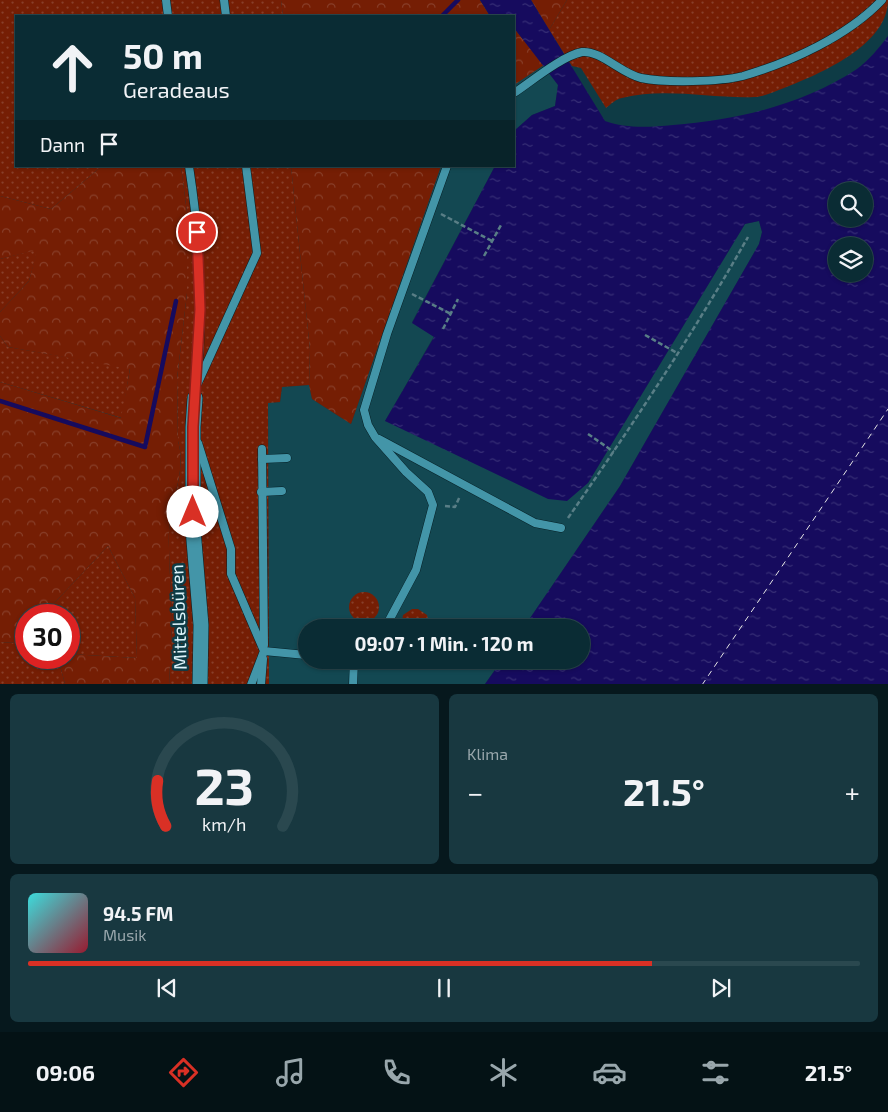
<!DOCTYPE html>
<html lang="de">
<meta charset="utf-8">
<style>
:root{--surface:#0a2c34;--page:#183840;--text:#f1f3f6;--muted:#99a7ac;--line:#2a484f;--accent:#d93025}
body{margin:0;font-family:"Exo 2",sans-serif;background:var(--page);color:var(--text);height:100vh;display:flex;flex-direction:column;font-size:19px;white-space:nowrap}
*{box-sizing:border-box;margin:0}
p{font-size:16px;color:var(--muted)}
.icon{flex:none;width:28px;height:28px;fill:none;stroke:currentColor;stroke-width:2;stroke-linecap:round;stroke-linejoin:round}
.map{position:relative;height:684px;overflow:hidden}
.panel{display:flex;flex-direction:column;gap:10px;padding:10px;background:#06181d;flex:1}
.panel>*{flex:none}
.top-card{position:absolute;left:15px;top:15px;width:500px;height:152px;border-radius:0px;box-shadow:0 1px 4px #0004,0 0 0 1px var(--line);background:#0a2c34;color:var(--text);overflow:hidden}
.tools{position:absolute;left:828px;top:182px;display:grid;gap:10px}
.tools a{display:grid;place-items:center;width:45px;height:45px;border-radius:50%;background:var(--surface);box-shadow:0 1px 4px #0004,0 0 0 1px var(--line);font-size:25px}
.speed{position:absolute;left:15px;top:604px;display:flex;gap:10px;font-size:25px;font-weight:700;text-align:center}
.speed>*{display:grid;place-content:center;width:65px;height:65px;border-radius:50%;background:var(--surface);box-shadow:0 1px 4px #0004,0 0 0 1px var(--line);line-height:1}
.speed .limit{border:8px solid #d22;background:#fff;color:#111}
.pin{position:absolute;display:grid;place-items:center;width:42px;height:42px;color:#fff;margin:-21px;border:2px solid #fff;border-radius:50%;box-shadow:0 1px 5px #0007}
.me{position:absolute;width:55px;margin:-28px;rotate:0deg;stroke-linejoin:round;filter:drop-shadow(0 0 4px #0008)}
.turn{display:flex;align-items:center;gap:18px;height:105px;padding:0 25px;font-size:22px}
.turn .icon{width:65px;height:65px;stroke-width:2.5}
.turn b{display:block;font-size:35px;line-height:42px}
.then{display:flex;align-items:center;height:48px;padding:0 25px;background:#0003;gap:10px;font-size:19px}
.big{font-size:38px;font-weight:700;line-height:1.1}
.panel .card{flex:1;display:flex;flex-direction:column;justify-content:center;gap:8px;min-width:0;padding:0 18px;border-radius:8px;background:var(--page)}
.panel .dial{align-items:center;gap:0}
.dial svg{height:130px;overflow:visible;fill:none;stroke:var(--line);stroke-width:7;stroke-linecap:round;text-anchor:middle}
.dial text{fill:var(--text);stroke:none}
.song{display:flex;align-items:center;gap:15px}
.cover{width:60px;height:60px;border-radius:8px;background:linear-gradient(135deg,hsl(180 70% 55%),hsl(350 70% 35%))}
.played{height:5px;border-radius:2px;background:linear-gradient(90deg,var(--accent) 75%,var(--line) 75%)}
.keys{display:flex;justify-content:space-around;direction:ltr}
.heat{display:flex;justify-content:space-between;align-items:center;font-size:28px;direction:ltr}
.panel .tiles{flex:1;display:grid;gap:10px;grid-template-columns:1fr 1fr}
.card:last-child{grid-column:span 2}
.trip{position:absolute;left:298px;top:619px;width:292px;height:50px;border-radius:25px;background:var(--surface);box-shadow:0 1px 4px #0004,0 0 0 1px var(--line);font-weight:700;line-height:50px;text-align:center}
.menu{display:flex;height:80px;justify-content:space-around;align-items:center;background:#041215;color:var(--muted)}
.menu .icon{width:35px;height:35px}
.menu .on{color:var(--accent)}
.menu b{font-size:22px;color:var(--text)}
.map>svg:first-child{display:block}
</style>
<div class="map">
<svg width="888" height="685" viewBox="0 0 888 685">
<defs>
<pattern id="grass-dots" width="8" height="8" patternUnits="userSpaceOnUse" patternTransform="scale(1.25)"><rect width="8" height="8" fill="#751e04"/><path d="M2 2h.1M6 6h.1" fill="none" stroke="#883f2a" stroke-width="1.8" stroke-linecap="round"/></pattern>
<pattern id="forest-crowns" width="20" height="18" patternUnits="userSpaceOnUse" patternTransform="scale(1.25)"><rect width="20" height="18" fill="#751e04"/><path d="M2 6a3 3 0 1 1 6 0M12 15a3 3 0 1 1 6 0" fill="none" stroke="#883f2a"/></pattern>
<pattern id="water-ripples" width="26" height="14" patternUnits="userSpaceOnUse" patternTransform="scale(1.25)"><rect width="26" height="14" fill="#160b5e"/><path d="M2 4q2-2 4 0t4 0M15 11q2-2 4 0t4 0" fill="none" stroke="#372f76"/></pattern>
</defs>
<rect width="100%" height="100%" fill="#0e3b45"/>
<g fill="#134852">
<polygon points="544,65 558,85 555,106 532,115 514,131 514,85"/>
<polygon points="441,166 495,166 412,322 434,336 385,421 588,483 745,224 759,221 762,232 759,244 620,486 524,627 306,628 306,660 502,660 485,684 269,684 268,403 280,402 282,387 309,385 312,399 351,424"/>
</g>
<g fill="url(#grass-dots)">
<polygon points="0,0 281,0 283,16 16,16 16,166 102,166 51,209 0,196"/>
<path d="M567,0h321c0,45 -68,74 -104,88 -9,3 -20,9 -29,9 -43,2 -90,-10 -133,1 -6,1 -11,6 -16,10l-25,-40 -9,-2 -23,-36z"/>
<path d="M181,166h110l19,184 -1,35 -27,2 -2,15 -12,1 1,281 -100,1c1,-20 2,-39 3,-58 0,-32 -4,-64 -3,-96 1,-30 18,-59 9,-90l-1,-62 10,-86v-80z"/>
<polygon points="38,249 29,281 0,312 0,259"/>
<polygon points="0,336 8,347 130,368 122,418 0,382"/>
<polygon points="108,546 135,598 137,658 69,654 69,615 43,615"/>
<circle cx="364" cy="607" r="15"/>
<polygon points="412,609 418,609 427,615 430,627 401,627 403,615"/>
<polygon points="26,632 26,658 58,658 65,684 0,684 0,642 16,643"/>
</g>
<g fill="url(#forest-crowns)">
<polygon points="281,0 480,0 490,16 283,16"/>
<polygon points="531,0 567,0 549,30"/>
<polygon points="514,28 544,65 514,85"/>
<path d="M102,166h79l6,47v80l-10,86 1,62c9,31 -8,60 -9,90 -1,32 3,64 3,96 -1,19 -2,38 -3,57h-104l-7,-26h11v-4l68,4 -2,-60 -27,-52 -65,69h-17v17l-10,11 -16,-1v-260l121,36 9,-49 -122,-22 -8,-11v-24l29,-31 8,-31 -37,9v-63l51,13z"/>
<polygon points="291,166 441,166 351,424 312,399 309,385 310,350"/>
</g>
<path fill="url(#water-ripples)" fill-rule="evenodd" d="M480,0h51l74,121c22,8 45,6 68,4 64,-5 129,-20 184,-56 12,-9 22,-21 31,-33v648h-403l17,-24h79v-32l-57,-1 96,-141 139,-242 3,-12 -3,-11 -14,3 -157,259 -21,18 -19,-2 -163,-78 49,-84 -22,-14 83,-157h19v-35l18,-16 23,-9 3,-21 -44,-57v-12h-24zM836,191h28v28h-28zM836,246h28v28h-28z"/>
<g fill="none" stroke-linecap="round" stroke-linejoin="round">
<g stroke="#160b5e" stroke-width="4.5">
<polyline points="442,16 458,0"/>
<polyline points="0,401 145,447 176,301"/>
</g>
<polyline stroke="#e4e4e4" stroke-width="1" stroke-dasharray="6 5" stroke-linecap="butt" points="702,685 888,409"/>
<defs>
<g id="lane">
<polyline points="166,0 168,16"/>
<polyline points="224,0 226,16"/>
<path d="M514,93c18,-12 48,-37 68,-41 18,-2 40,22 59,26 24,5 79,4 102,-2 48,-14 105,-40 139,-76"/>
<path d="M189,166c11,71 15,144 8,215"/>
<polyline points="196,387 257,253 246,166"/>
<polyline points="379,439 535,523 561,528"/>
<polyline points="198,443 231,549 231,574 264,651 251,685"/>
<polyline points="262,449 264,645"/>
<polyline points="262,459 287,458"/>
<polyline points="261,492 282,491"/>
<polyline points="385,628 416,570 433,505 428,492 406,472 375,437 368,425 364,410 387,334 447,166"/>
<polyline points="264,651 306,655"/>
<polyline points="261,685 263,659"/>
<polyline points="353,685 354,660"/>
</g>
<polyline id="street" points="195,398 193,427 193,529 201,625 200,685"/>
</defs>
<use href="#lane" stroke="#062026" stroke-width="9"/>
<use href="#street" stroke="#062026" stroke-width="16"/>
<g stroke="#597e86" stroke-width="2.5" stroke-dasharray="5 2.5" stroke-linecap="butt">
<polyline points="441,214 492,241"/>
<polyline points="484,256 501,225"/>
<polyline points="412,294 451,314"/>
<polyline points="443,329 458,299"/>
<polyline points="645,335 677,353"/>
<polyline points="588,434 614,452"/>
<polyline points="445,506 455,507 460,496"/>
<path d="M568,518c63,-91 125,-184 180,-281"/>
</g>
<use href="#lane" stroke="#4395a8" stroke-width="8"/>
<use href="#street" stroke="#4395a8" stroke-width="15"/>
</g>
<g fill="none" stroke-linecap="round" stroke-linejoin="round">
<defs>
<polyline id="route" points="193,512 193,427 200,309 197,232"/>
</defs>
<use href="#route" stroke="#8d1f18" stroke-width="12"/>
<use href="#route" stroke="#d93025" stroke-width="9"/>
</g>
<g text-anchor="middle" stroke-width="5" stroke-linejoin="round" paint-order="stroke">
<g font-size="18" fill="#dff5fc" stroke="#0e3b45">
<text transform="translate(179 617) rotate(-92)" y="6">Mittelsbüren</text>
</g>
</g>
</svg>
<div class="tools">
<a><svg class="icon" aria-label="search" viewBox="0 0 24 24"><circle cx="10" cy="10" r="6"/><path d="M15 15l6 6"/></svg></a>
<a><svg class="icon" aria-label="layers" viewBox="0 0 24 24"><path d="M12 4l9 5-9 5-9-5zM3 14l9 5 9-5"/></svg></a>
</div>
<div class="speed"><div class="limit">30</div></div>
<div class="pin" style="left:197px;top:232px;background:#d93025"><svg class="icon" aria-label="arrive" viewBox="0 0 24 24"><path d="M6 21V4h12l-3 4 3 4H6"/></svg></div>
<svg class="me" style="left:193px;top:512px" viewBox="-20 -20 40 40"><circle r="19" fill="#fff"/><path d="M0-13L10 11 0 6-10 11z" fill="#d93025"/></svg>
<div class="trip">09:07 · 1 Min. · 120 m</div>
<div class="top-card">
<div class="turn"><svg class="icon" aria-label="ahead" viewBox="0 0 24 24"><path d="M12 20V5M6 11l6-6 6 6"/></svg><div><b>50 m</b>Geradeaus</div></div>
<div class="then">Dann<svg class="icon" aria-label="arrive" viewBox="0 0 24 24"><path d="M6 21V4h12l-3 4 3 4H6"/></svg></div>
</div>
</div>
<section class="panel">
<div class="tiles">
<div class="card dial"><svg viewBox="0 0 100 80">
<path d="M14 69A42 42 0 1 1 86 69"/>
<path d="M14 69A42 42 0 0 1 9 41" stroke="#d93025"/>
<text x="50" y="56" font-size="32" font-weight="700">23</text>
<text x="50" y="72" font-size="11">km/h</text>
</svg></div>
<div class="card"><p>Klima</p>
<div class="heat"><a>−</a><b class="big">21.5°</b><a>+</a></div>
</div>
<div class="card">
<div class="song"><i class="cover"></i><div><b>94.5 FM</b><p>Musik</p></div></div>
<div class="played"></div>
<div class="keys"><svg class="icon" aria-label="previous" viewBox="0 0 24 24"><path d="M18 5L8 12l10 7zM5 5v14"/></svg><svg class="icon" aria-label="pause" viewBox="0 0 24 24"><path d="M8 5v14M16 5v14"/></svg><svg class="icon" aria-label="next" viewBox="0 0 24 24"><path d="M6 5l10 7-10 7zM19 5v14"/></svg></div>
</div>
</div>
</section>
<nav class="menu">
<b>09:06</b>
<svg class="icon on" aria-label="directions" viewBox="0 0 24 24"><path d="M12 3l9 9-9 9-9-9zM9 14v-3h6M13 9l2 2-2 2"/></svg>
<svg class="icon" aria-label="music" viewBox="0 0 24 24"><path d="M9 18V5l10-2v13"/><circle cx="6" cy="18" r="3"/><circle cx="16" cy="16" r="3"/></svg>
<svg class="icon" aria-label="phone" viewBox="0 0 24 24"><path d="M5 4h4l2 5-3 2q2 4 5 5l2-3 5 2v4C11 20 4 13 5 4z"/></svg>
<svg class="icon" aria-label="climate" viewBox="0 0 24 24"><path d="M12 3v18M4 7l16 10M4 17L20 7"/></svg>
<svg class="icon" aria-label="car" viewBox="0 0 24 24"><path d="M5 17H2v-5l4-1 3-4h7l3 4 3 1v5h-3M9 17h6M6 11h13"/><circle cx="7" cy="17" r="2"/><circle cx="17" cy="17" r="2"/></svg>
<svg class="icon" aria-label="filters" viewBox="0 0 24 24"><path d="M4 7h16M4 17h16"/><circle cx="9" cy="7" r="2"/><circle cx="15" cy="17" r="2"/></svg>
<b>21.5°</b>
</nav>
